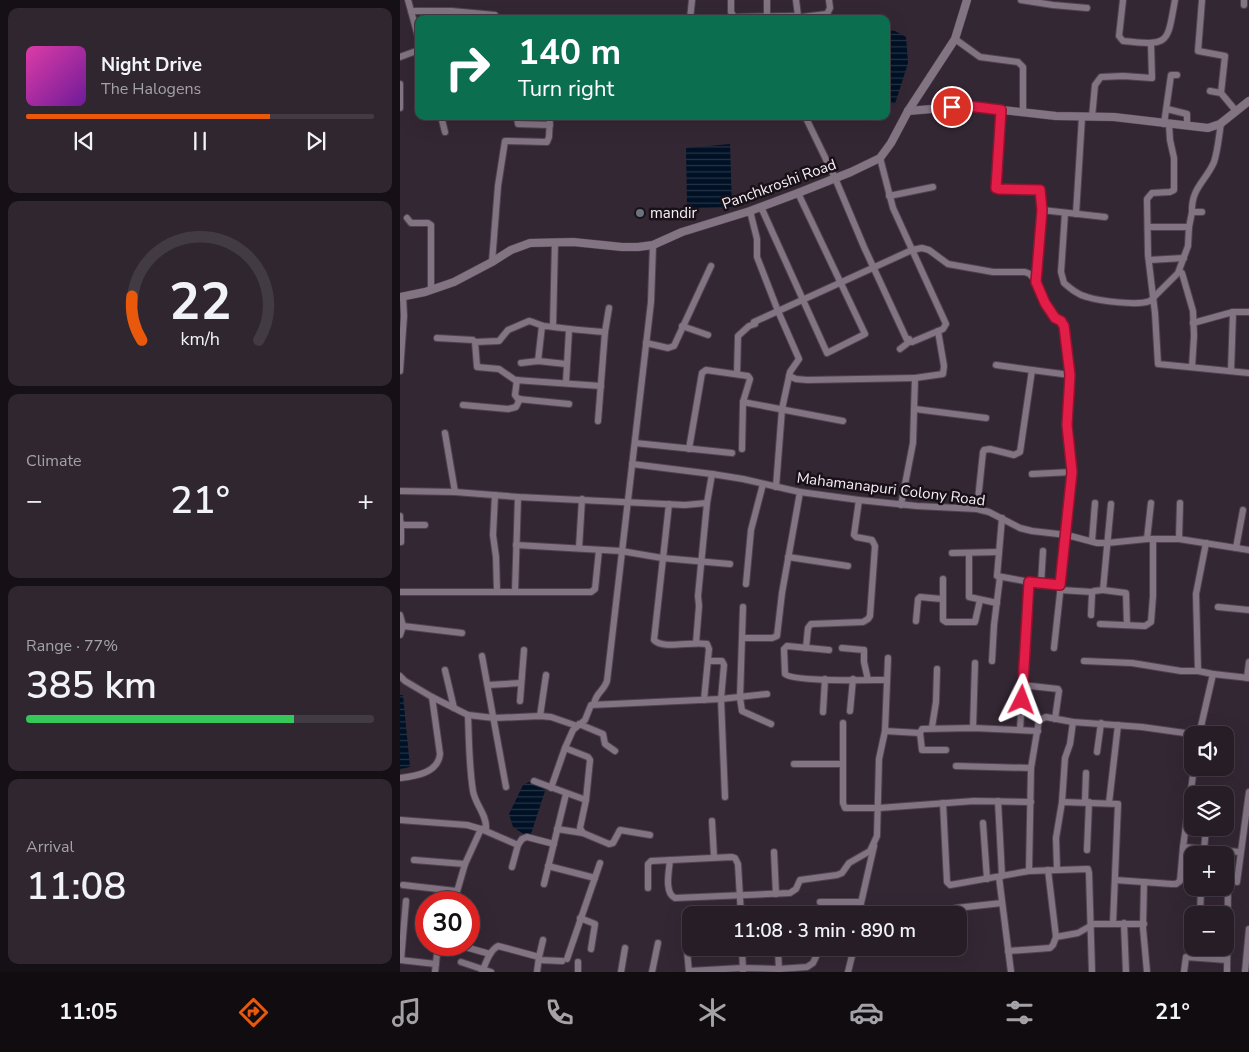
<!DOCTYPE html>
<meta charset="utf-8">
<style>
:root{--surface:#271d27;--page:#2f262f;--text:#f1f3f6;--muted:#a4a2a7;--line:#433b44;--accent:#ea580c}
body{margin:0;font-family:"Nunito Sans",sans-serif;background:var(--page);color:var(--text);height:100vh;display:flex;flex-direction:column;font-size:19px;white-space:nowrap}
*{box-sizing:border-box;margin:0}
p{font-size:16px;color:var(--muted)}
.icon{flex:none;width:28px;height:28px;fill:none;stroke:currentColor;stroke-width:2;stroke-linecap:round;stroke-linejoin:round}
.map{position:relative;flex:1;overflow:hidden}
.details{display:flex;flex-direction:column;gap:8px;padding:8px;background:#151015;width:400px}
.details>*{flex:none}
.top-card{position:absolute;left:15px;top:15px;width:475px;height:105px;border-radius:10px;box-shadow:0 5px 20px #0002,0 0 0 1px var(--line);background:#0b6e4f;color:#fff;overflow:hidden}
.fabs{position:absolute;left:784px;top:726px;display:grid;gap:10px}
.fabs a{display:grid;place-items:center;width:50px;height:50px;border-radius:10px;background:var(--surface);box-shadow:0 5px 20px #0002,0 0 0 1px var(--line);font-size:25px}
.speed{position:absolute;left:15px;top:891px;display:flex;gap:10px;font-size:25px;font-weight:700;text-align:center}
.speed>*{display:grid;place-content:center;width:65px;height:65px;border-radius:50%;background:var(--surface);box-shadow:0 5px 20px #0002,0 0 0 1px var(--line);line-height:1}
.speed .limit{border:8px solid #d22;background:#fff;color:#111}
.pin{position:absolute;display:grid;place-items:center;width:42px;height:42px;color:#fff;margin:-21px;border:2px solid #fff;border-radius:50%;box-shadow:0 1px 5px #0007}
.me{position:absolute;width:55px;margin:-28px;rotate:3deg;stroke-linejoin:round;filter:drop-shadow(0 0 4px #0008)}
.turn{display:flex;align-items:center;gap:18px;height:105px;padding:0 20px;font-size:22px}
.turn .icon{width:65px;height:65px;stroke-width:2.5}
.turn b{display:block;font-size:35px;line-height:42px}
.big{font-size:38px;font-weight:600;line-height:1.1}
.details .widget{flex:1;display:flex;flex-direction:column;justify-content:center;gap:8px;min-width:0;padding:0 18px;border-radius:10px;background:var(--page)}
.details .dial{align-items:center;gap:0}
.dial svg{height:130px;overflow:visible;fill:none;stroke:var(--line);stroke-width:7;stroke-linecap:round;text-anchor:middle}
.dial text{fill:var(--text);stroke:none}
.song{display:flex;align-items:center;gap:15px}
.cover{width:60px;height:60px;border-radius:8px;background:linear-gradient(135deg,hsl(320 70% 55%),hsl(280 70% 35%))}
.played{height:5px;border-radius:2px;background:linear-gradient(90deg,var(--accent) 70%,var(--line) 70%)}
.keys{display:flex;justify-content:space-around;direction:ltr}
.heat{display:flex;justify-content:space-between;align-items:center;font-size:28px;direction:ltr}
.charge{height:8px;border-radius:4px;background:linear-gradient(90deg,#34c759 77%,var(--line) 0)}
.trip{position:absolute;left:282px;top:906px;width:285px;height:50px;border-radius:10px;background:var(--surface);box-shadow:0 5px 20px #0002,0 0 0 1px var(--line);font-weight:600;line-height:50px;text-align:center}
.tab-bar{display:flex;height:80px;justify-content:space-around;align-items:center;background:#100c10;color:var(--muted)}
.tab-bar .icon{width:35px;height:35px}
.tab-bar .active{color:var(--accent)}
.tab-bar b{font-size:22px;color:var(--text)}
main{display:flex;flex:1;min-height:0}
.map>svg:first-child{display:block}
</style>
<main>
<section class="details">
<div class="widget">
<div class="song"><i class="cover"></i><div><b>Night Drive</b><p>The Halogens</p></div></div>
<div class="played"></div>
<div class="keys"><svg class="icon" aria-label="previous" viewBox="0 0 24 24"><path d="M18 5L8 12l10 7zM5 5v14"/></svg><svg class="icon" aria-label="pause" viewBox="0 0 24 24"><path d="M8 5v14M16 5v14"/></svg><svg class="icon" aria-label="next" viewBox="0 0 24 24"><path d="M6 5l10 7-10 7zM19 5v14"/></svg></div>
</div>
<div class="widget dial"><svg viewBox="0 0 100 80">
<path d="M14 69A42 42 0 1 1 86 69"/>
<path d="M14 69A42 42 0 0 1 8 42" stroke="#ea580c"/>
<text x="50" y="56" font-size="32" font-weight="700">22</text>
<text x="50" y="72" font-size="11">km/h</text>
</svg></div>
<div class="widget"><p>Climate</p>
<div class="heat"><a>−</a><b class="big">21°</b><a>+</a></div>
</div>
<div class="widget"><p>Range · 77%</p><b class="big">385 km</b><div class="charge"></div></div>
<div class="widget"><p>Arrival</p><b class="big">11:08</b></div>
</section>
<div class="map">
<svg width="849" height="972" viewBox="0 0 849 972">
<defs>
<pattern id="water-rules" width="6" height="5" patternUnits="userSpaceOnUse" patternTransform="scale(1.25)"><rect width="6" height="5" fill="#001125"/><path d="M0 2.5h6" fill="none" stroke="#263445"/></pattern>
</defs>
<rect width="100%" height="100%" fill="#342734"/>
<g fill="url(#water-rules)">
<polygon points="486,30 495,31 506,37 508,63 495,104 486,101"/>
<polygon points="330,144 332,207 287,208 286,148"/>
<polygon points="0,695 3,695 10,767 0,769"/>
<polygon points="129,782 146,788 131,834 125,835 113,827 109,814 123,785"/>
</g>
<g fill="none" stroke-linecap="round" stroke-linejoin="round">
<defs>
<g id="minor">
<polyline points="8,0 19,40"/>
<polyline points="331,0 331,12 334,17 398,16 403,19"/>
<polyline points="367,0 367,16"/>
<polyline points="396,0 398,16"/>
<polyline points="621,0 653,5 687,8"/>
<path d="M723,0l-4,36 4,5c47,5 44,3 52,-41"/>
<polyline points="802,0 798,51 825,56 821,93"/>
<polyline points="844,5 844,0"/>
<polyline points="11,11 51,11 95,15 98,19"/>
<polyline points="402,17 427,14 430,8 429,0"/>
<polyline points="290,19 292,0"/>
<polyline points="555,39 580,57 618,62 623,67 623,112"/>
<polyline points="0,57 19,50"/>
<polyline points="810,91 821,93 836,111"/>
<polyline points="0,108 0,84"/>
<polyline points="767,109 787,114 787,126"/>
<polyline points="601,110 596,188 599,189 640,190 642,210"/>
<polyline points="41,116 45,132"/>
<polyline points="117,116 118,124 150,125"/>
<polyline points="405,116 435,178 464,247 507,340 512,342 543,329 546,324 493,208 480,158"/>
<polyline points="692,117 695,85 701,77 723,76 752,78 751,44"/>
<polyline points="764,124 771,75 777,75"/>
<polyline points="769,124 770,140 774,158 774,190 770,192 752,193 747,199 748,255 755,313 758,364 849,373"/>
<polyline points="489,196 533,187"/>
<polyline points="361,207 427,353 465,334 398,193"/>
<polyline points="350,211 357,239 357,257 378,311 399,359 390,372 382,409 376,487"/>
<path d="M792,212c-1,-24 14,-31 22,-50 4,-12 5,-27 7,-39"/>
<path d="M665,213l-4,59 3,11c7,6 14,12 23,14 13,4 51,9 63,4l28,-28 10,-27 1,-19h-40"/>
<polyline points="676,214 682,117"/>
<polyline points="7,218 11,223 28,223 31,225 31,290"/>
<polyline points="789,227 792,212 802,212"/>
<polyline points="749,260 784,258"/>
<polyline points="92,262 98,186 105,141 147,142 149,137 150,116"/>
<polyline points="782,273 793,311 794,336 792,367"/>
<polyline points="636,282 642,210 705,217"/>
<polyline points="354,322 512,250 522,248 529,250 548,264 593,272 625,272 630,274 639,285 645,303 655,318 661,321 664,325 670,375 667,425 672,466 672,484 654,648"/>
<polyline points="793,323 833,312"/>
<polyline points="153,326 155,242"/>
<polyline points="282,326 308,335"/>
<polyline points="37,338 73,340 75,342 77,367 99,369 115,380 201,386"/>
<path d="M75,342l24,-1 9,-11 21,-9c5,1 10,4 15,5 20,2 40,5 61,6"/>
<polyline points="246,343 268,348 274,346 311,266"/>
<polyline points="500,349 509,342 509,339"/>
<polyline points="138,361 142,326"/>
<polyline points="121,363 138,361 166,364"/>
<polyline points="596,365 632,370"/>
<polyline points="0,371 4,316 3,297"/>
<polyline points="831,371 833,312 849,312"/>
<polyline points="337,374 338,336 349,326 355,324"/>
<polyline points="389,376 396,379 407,380 515,378"/>
<polyline points="117,380 115,395 118,399 169,404"/>
<polyline points="166,382 169,330"/>
<polyline points="63,405 108,409 116,407 120,399"/>
<polyline points="515,409 586,418"/>
<polyline points="198,421 205,332 209,308"/>
<polyline points="45,433 55,492"/>
<polyline points="235,443 332,453"/>
<polyline points="289,449 302,373 306,370 348,376 350,379 343,402"/>
<polyline points="342,449 343,402 443,421"/>
<polyline points="232,464 312,474"/>
<polyline points="632,474 672,472"/>
<polyline points="0,491 55,492 118,497 285,505 307,503 312,474 343,479 400,492 459,500 517,506 577,509 589,512 620,528 632,531 667,535 697,543 707,543 747,539 779,539 849,550"/>
<polyline points="95,495 93,535 96,557 97,592"/>
<path d="M269,504l-15,136c9,10 39,1 53,4l2,5 -5,51"/>
<polyline points="501,505 513,443 515,378 543,374 544,366 538,331"/>
<polyline points="577,509 583,452 584,450 590,449 614,455 620,452 632,370 670,375"/>
<polyline points="0,516 0,521 2,525 25,525"/>
<polyline points="602,518 597,576 641,584 660,585"/>
<polyline points="747,539 751,503"/>
<polyline points="779,539 780,503"/>
<polyline points="692,541 695,503"/>
<polyline points="1,542 1,523"/>
<polyline points="116,545 221,551 262,558 330,564"/>
<polyline points="179,548 182,499"/>
<polyline points="836,548 843,510"/>
<polyline points="552,553 599,552"/>
<polyline points="569,553 569,597 597,603"/>
<polyline points="388,557 448,566"/>
<polyline points="543,579 543,620 546,622 575,622 580,600"/>
<polyline points="346,584 351,530 363,484"/>
<polyline points="641,584 643,551"/>
<polyline points="660,590 693,592"/>
<polyline points="703,590 726,593 727,625"/>
<polyline points="0,592 191,592 195,589 199,550"/>
<polyline points="115,592 118,497"/>
<polyline points="343,607 340,698 342,711 371,724"/>
<polyline points="818,607 849,610"/>
<polyline points="0,615 3,626 0,635"/>
<polyline points="691,615 692,593 694,591 703,590 711,504"/>
<polyline points="516,621 518,599 520,597 542,599"/>
<polyline points="700,624 745,626 751,622 753,596 753,539"/>
<polyline points="3,626 62,633"/>
<polyline points="342,638 372,638 377,636 382,593 400,492"/>
<polyline points="296,643 299,606 298,596 307,503"/>
<polyline points="406,648 408,628 411,624 463,622 468,619 470,616 475,546 472,540 456,537 454,535 459,500"/>
<polyline points="442,648 464,650 464,662 468,680"/>
<path d="M429,650l-42,-4 -3,3 1,25c8,8 85,6 101,6"/>
<polyline points="82,656 106,787"/>
<polyline points="488,658 485,731 520,733"/>
<polyline points="308,661 322,661 324,665 321,699 325,797"/>
<polyline points="592,661 594,625 600,577"/>
<polyline points="684,661 732,663 781,671 798,671 813,674"/>
<polyline points="45,670 54,708"/>
<polyline points="798,671 796,594 806,543"/>
<polyline points="0,676 5,681 32,697 68,715 94,718 140,716 151,717 177,726"/>
<polyline points="847,678 849,662"/>
<polyline points="88,685 121,683"/>
<polyline points="622,685 658,689 659,691 655,719"/>
<polyline points="120,701 124,650"/>
<path d="M194,704c2,-12 10,-13 13,-23l44,-379 2,-57"/>
<polyline points="450,711 453,679"/>
<polyline points="423,712 425,679"/>
<polyline points="140,716 146,675"/>
<polyline points="443,723 443,803 445,808 479,808 574,801 631,802"/>
<polyline points="179,724 203,734 205,744 215,751"/>
<polyline points="532,727 536,702 537,669"/>
<polyline points="573,728 575,663"/>
<polyline points="620,730 629,582"/>
<polyline points="799,735 813,674 849,678"/>
<polyline points="165,748 188,757 190,760 186,800 180,828 183,833 209,844 213,843 220,830 250,835"/>
<polyline points="546,750 522,750 520,733 522,729 573,728 638,731"/>
<polyline points="697,752 701,723"/>
<polyline points="394,764 442,764"/>
<polyline points="556,766 631,768"/>
<path d="M0,778c16,-2 38,-5 40,-24l-8,-57"/>
<polyline points="134,781 186,800"/>
<polyline points="151,788 165,748 173,730 185,720 191,705 321,699 367,694"/>
<polyline points="598,801 602,876"/>
<polyline points="662,802 718,804 713,923"/>
<polyline points="685,802 686,773"/>
<polyline points="543,803 547,882 550,885 629,871 688,869 689,873 692,972"/>
<polyline points="709,803 718,725"/>
<polyline points="825,804 826,804"/>
<polyline points="0,820 67,825 81,829 118,845"/>
<polyline points="312,821 314,857"/>
<polyline points="583,823 587,879"/>
<polyline points="157,829 183,833"/>
<polyline points="783,847 840,852"/>
<polyline points="687,850 689,802"/>
<polyline points="804,850 806,828"/>
<polyline points="374,852 376,894"/>
<polyline points="14,860 65,864"/>
<path d="M270,860c-1,11 -6,33 5,38l115,-5 6,-4 4,-9 37,-5 5,-2 7,-10 21,-12 7,-15 2,-77 6,-28"/>
<polyline points="148,866 195,878"/>
<polyline points="112,867 118,845 122,839 127,837 154,844"/>
<polyline points="657,869 656,838 662,802 665,758 670,744 673,722"/>
<polyline points="648,870 656,937"/>
<polyline points="629,871 631,768 639,720 646,717 673,722 742,727 799,735"/>
<polyline points="599,877 611,972"/>
<polyline points="715,880 772,884 776,884 780,881 783,847 794,768"/>
<polyline points="744,882 743,928 747,972"/>
<polyline points="837,882 849,792"/>
<polyline points="144,884 166,794"/>
<polyline points="3,885 56,891"/>
<polyline points="248,888 248,864 251,861 332,857 335,858 338,864 341,915"/>
<path d="M54,902l11,-38 16,-35 5,-1c1,-13 -11,-24 -13,-37 -4,-25 -4,-50 -5,-76"/>
<polyline points="420,902 458,902 461,906 460,915"/>
<polyline points="461,903 474,846"/>
<polyline points="556,908 602,903"/>
<polyline points="800,915 801,888"/>
<polyline points="180,918 195,924 191,949"/>
<polyline points="724,923 726,972"/>
<polyline points="58,945 90,954"/>
<polyline points="342,948 343,971"/>
<polyline points="378,948 379,972"/>
<polyline points="608,951 650,948 653,945 656,937 678,933 694,924 744,924"/>
<polyline points="799,957 799,948"/>
<polyline points="167,959 200,863"/>
<polyline points="0,960 36,964"/>
<polyline points="1,960 6,901"/>
<polyline points="61,962 91,972"/>
<polyline points="289,971 342,968 379,969 407,967 413,963 420,948"/>
<polyline points="35,972 38,945"/>
<path d="M82,972c4,-9 7,-21 16,-26l41,11v3l23,1"/>
<polyline points="137,972 139,957 143,940"/>
<polyline points="178,972 178,962"/>
<polyline points="221,972 225,948"/>
<polyline points="252,972 258,943"/>
<polyline points="289,972 286,940 287,936 291,933"/>
<polyline points="448,972 454,948"/>
<polyline points="784,972 786,957 827,960"/>
<polyline points="827,972 828,888"/>
<polyline points="845,972 849,929"/>
</g>
<g id="tertiary">
<polyline points="508,111 567,106 656,116 714,117 808,128 820,124 849,101"/>
<polyline points="0,297 25,292 54,282 92,262 111,250 130,243 173,242 222,247 238,247 253,245 282,232 350,211 398,193 451,172 480,158 491,143 508,111 555,39 567,0"/>
</g>
</defs>
<use href="#minor" stroke="#504450" stroke-width="8"/>
<use href="#tertiary" stroke="#504450" stroke-width="9"/>
<use href="#minor" stroke="#837483" stroke-width="6"/>
<use href="#tertiary" stroke="#837483" stroke-width="8"/>
</g>
<g fill="none" stroke-linecap="round" stroke-linejoin="round">
<defs>
<polyline id="route" points="552,107 568,106 601,110 596,188 599,189 640,190 642,210 636,282 645,303 655,318 661,321 664,326 670,375 667,425 672,472 660,585 629,582 622,700"/>
</defs>
<use href="#route" stroke="#92132f" stroke-width="12"/>
<use href="#route" stroke="#e11d48" stroke-width="9"/>
</g>
<circle fill="#6b7280" stroke="#181218" stroke-width="2" cx="240" cy="213" r="5"/>
<g text-anchor="middle" stroke-width="5" stroke-linejoin="round" paint-order="stroke">
<g font-size="15" fill="#f6edf6" stroke="#181218">
<text transform="translate(379 184) rotate(-20)" y="5">Panchkroshi Road</text>
<text transform="translate(491 489) rotate(7)" y="5">Mahamanapuri Colony Road</text>
</g>
<g font-size="15" fill="#f6edf6" stroke="#181218" text-anchor="start">
<text x="250" y="218">mandir</text>
</g>
</g>
</svg>
<div class="fabs">
<a><svg class="icon" aria-label="sound" viewBox="0 0 24 24"><path d="M4 9h4l5-4v14l-5-4H4zM17 9q2 3 0 6"/></svg></a>
<a><svg class="icon" aria-label="layers" viewBox="0 0 24 24"><path d="M12 4l9 5-9 5-9-5zM3 14l9 5 9-5"/></svg></a>
<a>+</a>
<a>−</a>
</div>
<div class="speed"><div class="limit">30</div></div>
<div class="pin" style="left:552px;top:107px;background:#d93025"><svg class="icon" aria-label="arrive" viewBox="0 0 24 24"><path d="M6 21V4h12l-3 4 3 4H6"/></svg></div>
<svg class="me" style="left:622px;top:700px" viewBox="-20 -20 40 40"><path d="M0-17L14 15 0 8-14 15z" fill="#e11d48" stroke="#fff" stroke-width="4"/></svg>
<div class="trip">11:08 · 3 min · 890 m</div>
<div class="top-card">
<div class="turn"><svg class="icon" aria-label="right" viewBox="0 0 24 24"><path d="M7 20v-9h11M14 6l5 5-5 5"/></svg><div><b>140 m</b>Turn right</div></div>
</div>
</div>
</main>
<nav class="tab-bar">
<b>11:05</b>
<svg class="icon active" aria-label="directions" viewBox="0 0 24 24"><path d="M12 3l9 9-9 9-9-9zM9 14v-3h6M13 9l2 2-2 2"/></svg>
<svg class="icon" aria-label="music" viewBox="0 0 24 24"><path d="M9 18V5l10-2v13"/><circle cx="6" cy="18" r="3"/><circle cx="16" cy="16" r="3"/></svg>
<svg class="icon" aria-label="phone" viewBox="0 0 24 24"><path d="M5 4h4l2 5-3 2q2 4 5 5l2-3 5 2v4C11 20 4 13 5 4z"/></svg>
<svg class="icon" aria-label="climate" viewBox="0 0 24 24"><path d="M12 3v18M4 7l16 10M4 17L20 7"/></svg>
<svg class="icon" aria-label="car" viewBox="0 0 24 24"><path d="M5 17H2v-5l4-1 3-4h7l3 4 3 1v5h-3M9 17h6M6 11h13"/><circle cx="7" cy="17" r="2"/><circle cx="17" cy="17" r="2"/></svg>
<svg class="icon" aria-label="filters" viewBox="0 0 24 24"><path d="M4 7h16M4 17h16"/><circle cx="9" cy="7" r="2"/><circle cx="15" cy="17" r="2"/></svg>
<b>21°</b>
</nav>
